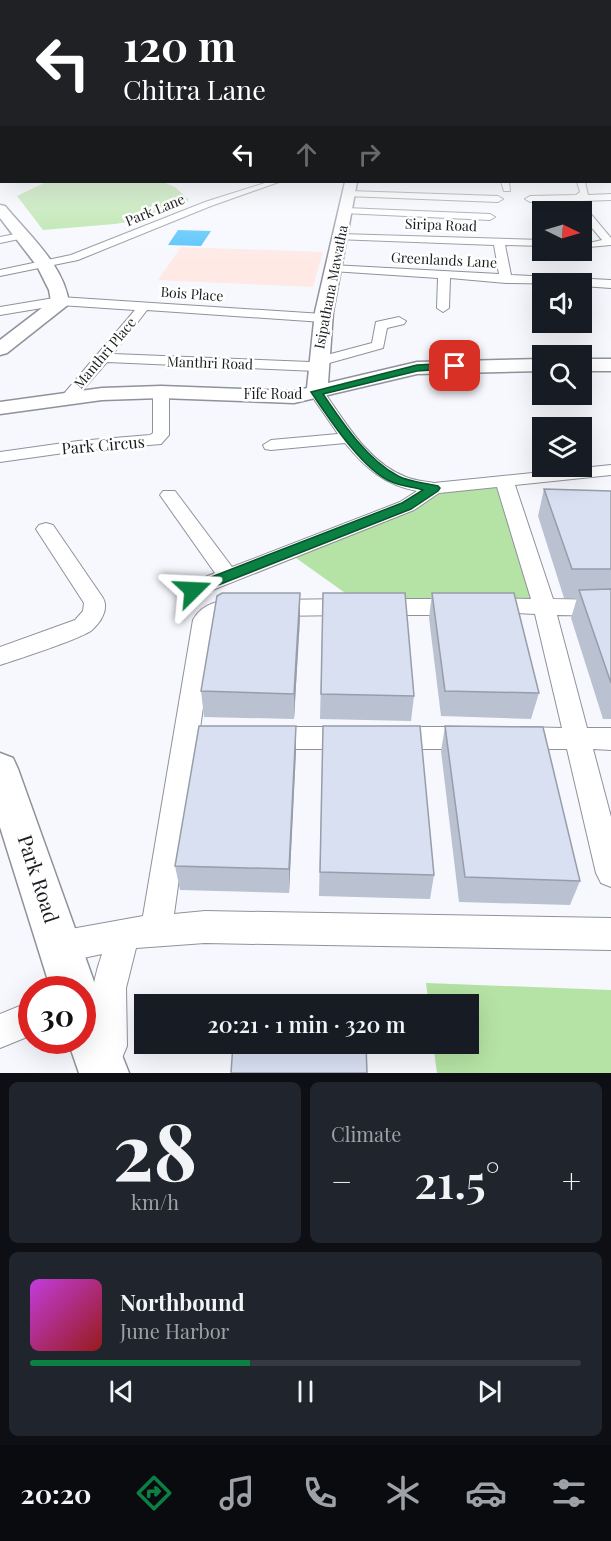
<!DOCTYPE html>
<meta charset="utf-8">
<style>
:root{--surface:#171b24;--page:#20242c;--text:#f1f3f6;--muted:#9ea1a6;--line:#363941;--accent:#0b8043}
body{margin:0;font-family:"Playfair Display",serif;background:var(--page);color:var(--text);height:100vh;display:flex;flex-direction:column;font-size:22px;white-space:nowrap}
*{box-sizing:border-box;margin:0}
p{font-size:20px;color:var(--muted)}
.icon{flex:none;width:33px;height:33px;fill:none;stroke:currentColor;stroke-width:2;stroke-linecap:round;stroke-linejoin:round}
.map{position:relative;height:1073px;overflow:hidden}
.side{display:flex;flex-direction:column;gap:9px;padding:9px;background:#0d0f14;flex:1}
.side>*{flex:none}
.top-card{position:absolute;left:0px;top:0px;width:612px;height:183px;box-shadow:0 6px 24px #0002;background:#202124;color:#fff;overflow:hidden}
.needle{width:39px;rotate:95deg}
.buttons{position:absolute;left:532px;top:201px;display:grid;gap:12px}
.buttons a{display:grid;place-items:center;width:60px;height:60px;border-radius:0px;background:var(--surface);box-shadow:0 6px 24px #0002;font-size:30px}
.speed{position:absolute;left:18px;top:976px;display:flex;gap:12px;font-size:30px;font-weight:700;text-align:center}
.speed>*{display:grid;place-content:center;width:78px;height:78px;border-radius:50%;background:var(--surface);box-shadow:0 6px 24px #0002;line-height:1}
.speed .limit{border:9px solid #d22;background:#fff;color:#111}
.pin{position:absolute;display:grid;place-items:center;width:51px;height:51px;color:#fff;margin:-26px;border-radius:12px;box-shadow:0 3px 9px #0006}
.me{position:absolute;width:66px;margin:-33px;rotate:69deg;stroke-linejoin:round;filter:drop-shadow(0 0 4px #0008)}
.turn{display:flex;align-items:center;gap:21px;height:126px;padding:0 24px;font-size:27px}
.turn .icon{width:78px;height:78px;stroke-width:2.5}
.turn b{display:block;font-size:42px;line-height:51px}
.lanes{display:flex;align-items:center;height:57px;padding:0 24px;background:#0003;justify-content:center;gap:30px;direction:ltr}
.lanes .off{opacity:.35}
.big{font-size:45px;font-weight:600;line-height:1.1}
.side .tile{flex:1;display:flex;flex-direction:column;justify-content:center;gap:9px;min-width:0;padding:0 21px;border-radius:9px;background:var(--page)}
.side .dial{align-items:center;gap:0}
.dial b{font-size:78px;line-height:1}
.song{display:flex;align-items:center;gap:18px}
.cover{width:72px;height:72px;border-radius:9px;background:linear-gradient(135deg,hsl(290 70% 55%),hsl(0 70% 35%))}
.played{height:6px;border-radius:3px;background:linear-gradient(90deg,var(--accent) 40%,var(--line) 40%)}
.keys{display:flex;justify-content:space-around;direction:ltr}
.heat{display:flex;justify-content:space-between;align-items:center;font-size:33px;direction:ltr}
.side .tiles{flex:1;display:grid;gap:9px;grid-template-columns:1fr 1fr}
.tile:last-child{grid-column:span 2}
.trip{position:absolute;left:134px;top:994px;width:345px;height:60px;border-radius:0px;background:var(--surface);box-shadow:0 6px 24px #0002;font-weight:600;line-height:60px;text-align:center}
.dock{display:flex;height:96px;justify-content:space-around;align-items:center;background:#090b0e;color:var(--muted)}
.dock .icon{width:42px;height:42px}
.dock .active{color:var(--accent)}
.dock b{font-size:27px;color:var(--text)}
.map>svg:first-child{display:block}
</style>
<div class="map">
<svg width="611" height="1073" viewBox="0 0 611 1073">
<rect width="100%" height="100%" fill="#f6f8fe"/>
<polygon fill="#fee9e5" points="181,247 323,252 313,287 158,280"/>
<g fill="#b5e3a5">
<polygon points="57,182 163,182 175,187 189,200 154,218 115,224 43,230 17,196 44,183"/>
<polygon points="501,482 537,598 355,600 289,553 408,506 422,487"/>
<polygon points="426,983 611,990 611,1073 437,1073 433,1044 468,1044 468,1005 429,1005"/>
</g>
<polygon fill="#51c2fb" points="178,230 211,231 201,246 168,245"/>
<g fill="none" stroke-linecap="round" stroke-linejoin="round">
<defs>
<g id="street">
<rect x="0" y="113" width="2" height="4"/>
<rect x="610" y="129" width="1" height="4"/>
<rect x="610" y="151" width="1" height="4"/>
<polygon points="268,182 279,182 211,206 78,260 0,276 0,270 71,255 205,202"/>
<polygon points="501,182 509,182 510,191 504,191"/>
<polygon points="577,182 585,182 588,195 611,194 611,200 580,201 611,238 611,245 589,247 589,243 602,240 582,216 582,212 578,212 570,201 530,202 525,199 530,196 576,195 580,192"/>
<polygon points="349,191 498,196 503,199 498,202 346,196 344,194"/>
<polygon points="346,208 490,214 495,217 490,220 343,213 343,209"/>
<polygon points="20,233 24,234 24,238 0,243 0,237"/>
<polygon points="339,234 543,240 543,246 505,245 511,275 611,280 611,288 582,286 582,284 506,283 450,278 449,308 443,312 437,308 438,278 332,271 326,268 332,265 499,274 494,245 335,239 335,235"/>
<polygon points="60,297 323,314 329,318 323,322 147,310 113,354 310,362 312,359 372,343 376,322 399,317 406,321 404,324 387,328 383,348 322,365 321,370 316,371 107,362 72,402 67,404 59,399 62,396 135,310 60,305 0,315 0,307"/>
<polygon points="161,387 169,392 169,435 161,444 78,451 0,462 0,452 78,441 150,435 153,433 153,392"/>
<path d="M317,387l5,2c22,31 46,74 84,88 9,4 19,4 28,6l177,-18v10l-96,10 38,114 58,1v16l-54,-1 30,113h24v22l-18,-1 18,68v70l-10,-4 -5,-10 -29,-124h-46l-9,-4 -4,-7 4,-7 9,-4 41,1 -27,-114 -51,-3 -3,-5 3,-5 8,-3 39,1 -34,-112 -58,6 -25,17 -214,85 -7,2 -7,-2 -4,-5 4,-5 29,-12 -55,-78 3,-4h12l57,76 168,-65 17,-11c-32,-6 -52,-23 -72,-48l-74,7 -6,-1 -2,-4 8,-5 67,-6 -29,-42z"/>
<path d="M46,523l7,2 50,73c6,11 -2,24 -11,32 -9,8 -76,30 -92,35v-18l75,-27 8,-9 1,-8 -48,-74 3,-4z"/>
<polygon points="348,599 356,602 359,607 356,612 348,615 273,616 265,613 262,608 265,603 273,600"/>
<polygon points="381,599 456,599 464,602 467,607 464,612 456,615 381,615 373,612 370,607 373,602"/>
<path d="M240,600l8,3 3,5 -3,5 -25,3 -8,6 -41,292 31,-3 406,7v32l-406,-7 -69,5 -10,40 1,58 -5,12 -12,5 -12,-5c-13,-31 -7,-73 4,-104l-42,9 -11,-5 -5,-11 5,-11 11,-5 83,-15 50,-296c10,-18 28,-20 47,-20z"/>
<polygon points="272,727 347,727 356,731 360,738 356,745 347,749 272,749 263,745 259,738 263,731"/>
<polygon points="395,727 470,727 479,731 483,738 479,745 470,749 395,749 386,745 382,738 386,731"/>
<polygon points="32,1001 32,1035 0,1048 0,1014"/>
</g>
<g id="secondary">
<polygon points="345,182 357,182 333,312 328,383 417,362 543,359 543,371 417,374 294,403 161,398 102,400 0,414 0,402 102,388 161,386 294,391 307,388 315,312"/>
<path d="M0,205l5,1c23,28 60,60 64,98l-62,49 -7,2v-15l51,-39 -2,-11 -12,-24 -37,-48z"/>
<rect x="582" y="359" width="29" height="12"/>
<polygon points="0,753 13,758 18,769 97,990 95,996 99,997 129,1073 79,1073 68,1041 82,1041 82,990 51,990 0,827"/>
</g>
<polygon id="primary" points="610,141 611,141 611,149 610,148"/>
<rect id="highway" x="0" y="162" width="2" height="8"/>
</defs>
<use href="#street" stroke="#8f929b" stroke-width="2"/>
<use href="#secondary" stroke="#8f929b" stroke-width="3"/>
<use href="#primary" stroke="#8f929b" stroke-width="3"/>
<use href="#highway" stroke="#8f929b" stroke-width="3"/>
<use href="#street" fill="#fff" fill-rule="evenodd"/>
<use href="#secondary" fill="#fff" fill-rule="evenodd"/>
<use href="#primary" fill="#fff" fill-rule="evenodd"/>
<use href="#highway" fill="#fff" fill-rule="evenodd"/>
</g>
<g fill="#bac1d0">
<polygon points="544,489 611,491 611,719 603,719 571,618 577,598 564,598 538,516"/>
<polygon points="300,593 300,618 294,719 204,717 201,691"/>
<polygon points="323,593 414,696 411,721 320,719"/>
<polygon points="432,593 539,693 531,719 441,716 429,618"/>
<polygon points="296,726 296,751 289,893 180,890 175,866"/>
<polygon points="323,726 434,875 430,899 319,896"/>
<polygon points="445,726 580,881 570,905 459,902 441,751"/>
</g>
<g fill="#979da9">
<polygon points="300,593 300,618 294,719 294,694"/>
<polygon points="296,726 296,751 289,893 289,869"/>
</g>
<g fill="#d8e0f2" stroke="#979da9" stroke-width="1.5">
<polygon points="544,489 611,491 611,569 572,569"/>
<polygon points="611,589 611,683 579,590"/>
<polygon points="222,593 300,593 294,694 201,691 217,596"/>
<polygon points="323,593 405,593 414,696 321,694"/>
<polygon points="432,593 514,593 539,693 445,691"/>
<polygon points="199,726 296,726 289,869 175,866"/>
<polygon points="323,726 420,726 434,875 320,872"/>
<polygon points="445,726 543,727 580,881 465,877"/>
<polygon points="237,996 364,999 364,1005 236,1005"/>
<polygon points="233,1044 366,1044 367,1073 231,1073"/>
</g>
<linearGradient id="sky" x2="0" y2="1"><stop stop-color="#6bbaf0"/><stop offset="0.43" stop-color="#fbfcff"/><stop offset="1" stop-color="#fbfcff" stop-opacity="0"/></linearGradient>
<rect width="611" height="263" fill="url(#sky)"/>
<path fill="#0b8043" stroke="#07532c" stroke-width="1.5" d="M455,363l4,1v4l-42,3 -94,23c19,28 44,66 75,82 11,6 28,7 40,10l2,2 -2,3 -27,18 -213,84h-10l-3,-3 3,-4 214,-83 21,-13c-10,-3 -22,-4 -31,-8 -29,-11 -64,-65 -81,-90l106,-27z"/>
<g text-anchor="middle" stroke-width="5" stroke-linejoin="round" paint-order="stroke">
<g font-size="14" fill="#1b1d20" stroke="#fff">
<text transform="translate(155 210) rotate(-22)" y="5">Park Lane</text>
<text transform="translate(441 225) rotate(2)" y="5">Siripa Road</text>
<text transform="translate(444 260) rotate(3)" y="5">Greenlands Lane</text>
<text transform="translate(331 287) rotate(-79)" y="5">Isipathana Mawatha</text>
<text transform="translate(192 294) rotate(4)" y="5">Bois Place</text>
<text transform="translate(105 353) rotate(-50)" y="5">Manthri Place</text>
<text transform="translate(210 363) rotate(2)" y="5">Manthri Road</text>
<text x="273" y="399">Fife Road</text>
</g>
<g font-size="16" fill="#1b1d20" stroke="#fff">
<text transform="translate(103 445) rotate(-5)" y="6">Park Circus</text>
</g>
<g font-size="20" fill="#1b1d20" stroke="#fff">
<text transform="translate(38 879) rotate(72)" y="7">Park Road</text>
</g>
</g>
</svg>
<div class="buttons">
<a><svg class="needle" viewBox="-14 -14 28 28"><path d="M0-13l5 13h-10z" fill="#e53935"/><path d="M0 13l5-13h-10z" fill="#9ea1a6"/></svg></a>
<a><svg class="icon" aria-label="sound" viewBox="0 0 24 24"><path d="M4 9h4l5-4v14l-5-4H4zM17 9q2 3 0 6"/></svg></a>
<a><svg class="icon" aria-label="search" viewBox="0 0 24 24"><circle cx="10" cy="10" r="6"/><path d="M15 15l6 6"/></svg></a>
<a><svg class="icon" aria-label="layers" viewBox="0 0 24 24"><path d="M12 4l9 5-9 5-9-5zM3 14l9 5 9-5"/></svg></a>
</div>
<div class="speed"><div class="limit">30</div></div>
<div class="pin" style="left:455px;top:366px;background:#d93025"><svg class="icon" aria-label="arrive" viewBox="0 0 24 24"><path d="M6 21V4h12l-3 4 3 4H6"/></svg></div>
<svg class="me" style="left:193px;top:590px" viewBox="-20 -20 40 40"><path d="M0-17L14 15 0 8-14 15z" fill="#0b8043" stroke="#fff" stroke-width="4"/></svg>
<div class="trip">20:21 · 1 min · 320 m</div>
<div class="top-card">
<div class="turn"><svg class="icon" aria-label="left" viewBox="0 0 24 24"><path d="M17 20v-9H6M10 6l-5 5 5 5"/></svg><div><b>120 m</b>Chitra Lane</div></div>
<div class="lanes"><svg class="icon" aria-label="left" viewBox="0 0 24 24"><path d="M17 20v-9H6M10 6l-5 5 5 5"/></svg><svg class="icon off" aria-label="ahead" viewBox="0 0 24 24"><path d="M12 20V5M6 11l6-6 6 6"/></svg><svg class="icon off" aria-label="right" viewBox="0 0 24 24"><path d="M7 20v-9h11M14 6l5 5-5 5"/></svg></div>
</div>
</div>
<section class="side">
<div class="tiles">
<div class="tile dial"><b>28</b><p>km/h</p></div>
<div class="tile"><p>Climate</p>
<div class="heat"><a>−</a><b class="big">21.5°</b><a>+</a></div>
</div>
<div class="tile">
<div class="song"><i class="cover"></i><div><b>Northbound</b><p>June Harbor</p></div></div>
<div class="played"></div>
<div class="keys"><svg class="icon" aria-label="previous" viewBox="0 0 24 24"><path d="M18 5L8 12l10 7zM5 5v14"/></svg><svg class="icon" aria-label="pause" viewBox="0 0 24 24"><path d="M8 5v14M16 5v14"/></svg><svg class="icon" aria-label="next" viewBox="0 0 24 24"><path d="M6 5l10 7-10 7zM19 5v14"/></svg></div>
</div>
</div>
</section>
<nav class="dock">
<b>20:20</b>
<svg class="icon active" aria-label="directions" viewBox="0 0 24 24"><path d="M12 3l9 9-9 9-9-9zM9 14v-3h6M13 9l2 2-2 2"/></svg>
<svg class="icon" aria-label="music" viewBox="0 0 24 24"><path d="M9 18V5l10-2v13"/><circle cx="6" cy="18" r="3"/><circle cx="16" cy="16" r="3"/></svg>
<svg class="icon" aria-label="phone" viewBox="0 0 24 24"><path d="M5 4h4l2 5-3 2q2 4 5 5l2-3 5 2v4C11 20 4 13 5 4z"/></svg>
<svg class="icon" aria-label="climate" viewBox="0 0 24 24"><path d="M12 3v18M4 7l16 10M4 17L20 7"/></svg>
<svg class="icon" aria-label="car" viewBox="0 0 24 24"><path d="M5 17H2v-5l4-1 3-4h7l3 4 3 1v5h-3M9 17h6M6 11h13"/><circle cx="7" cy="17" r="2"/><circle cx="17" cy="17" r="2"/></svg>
<svg class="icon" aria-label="filters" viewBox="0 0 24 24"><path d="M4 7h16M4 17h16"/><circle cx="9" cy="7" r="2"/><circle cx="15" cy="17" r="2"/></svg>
</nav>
